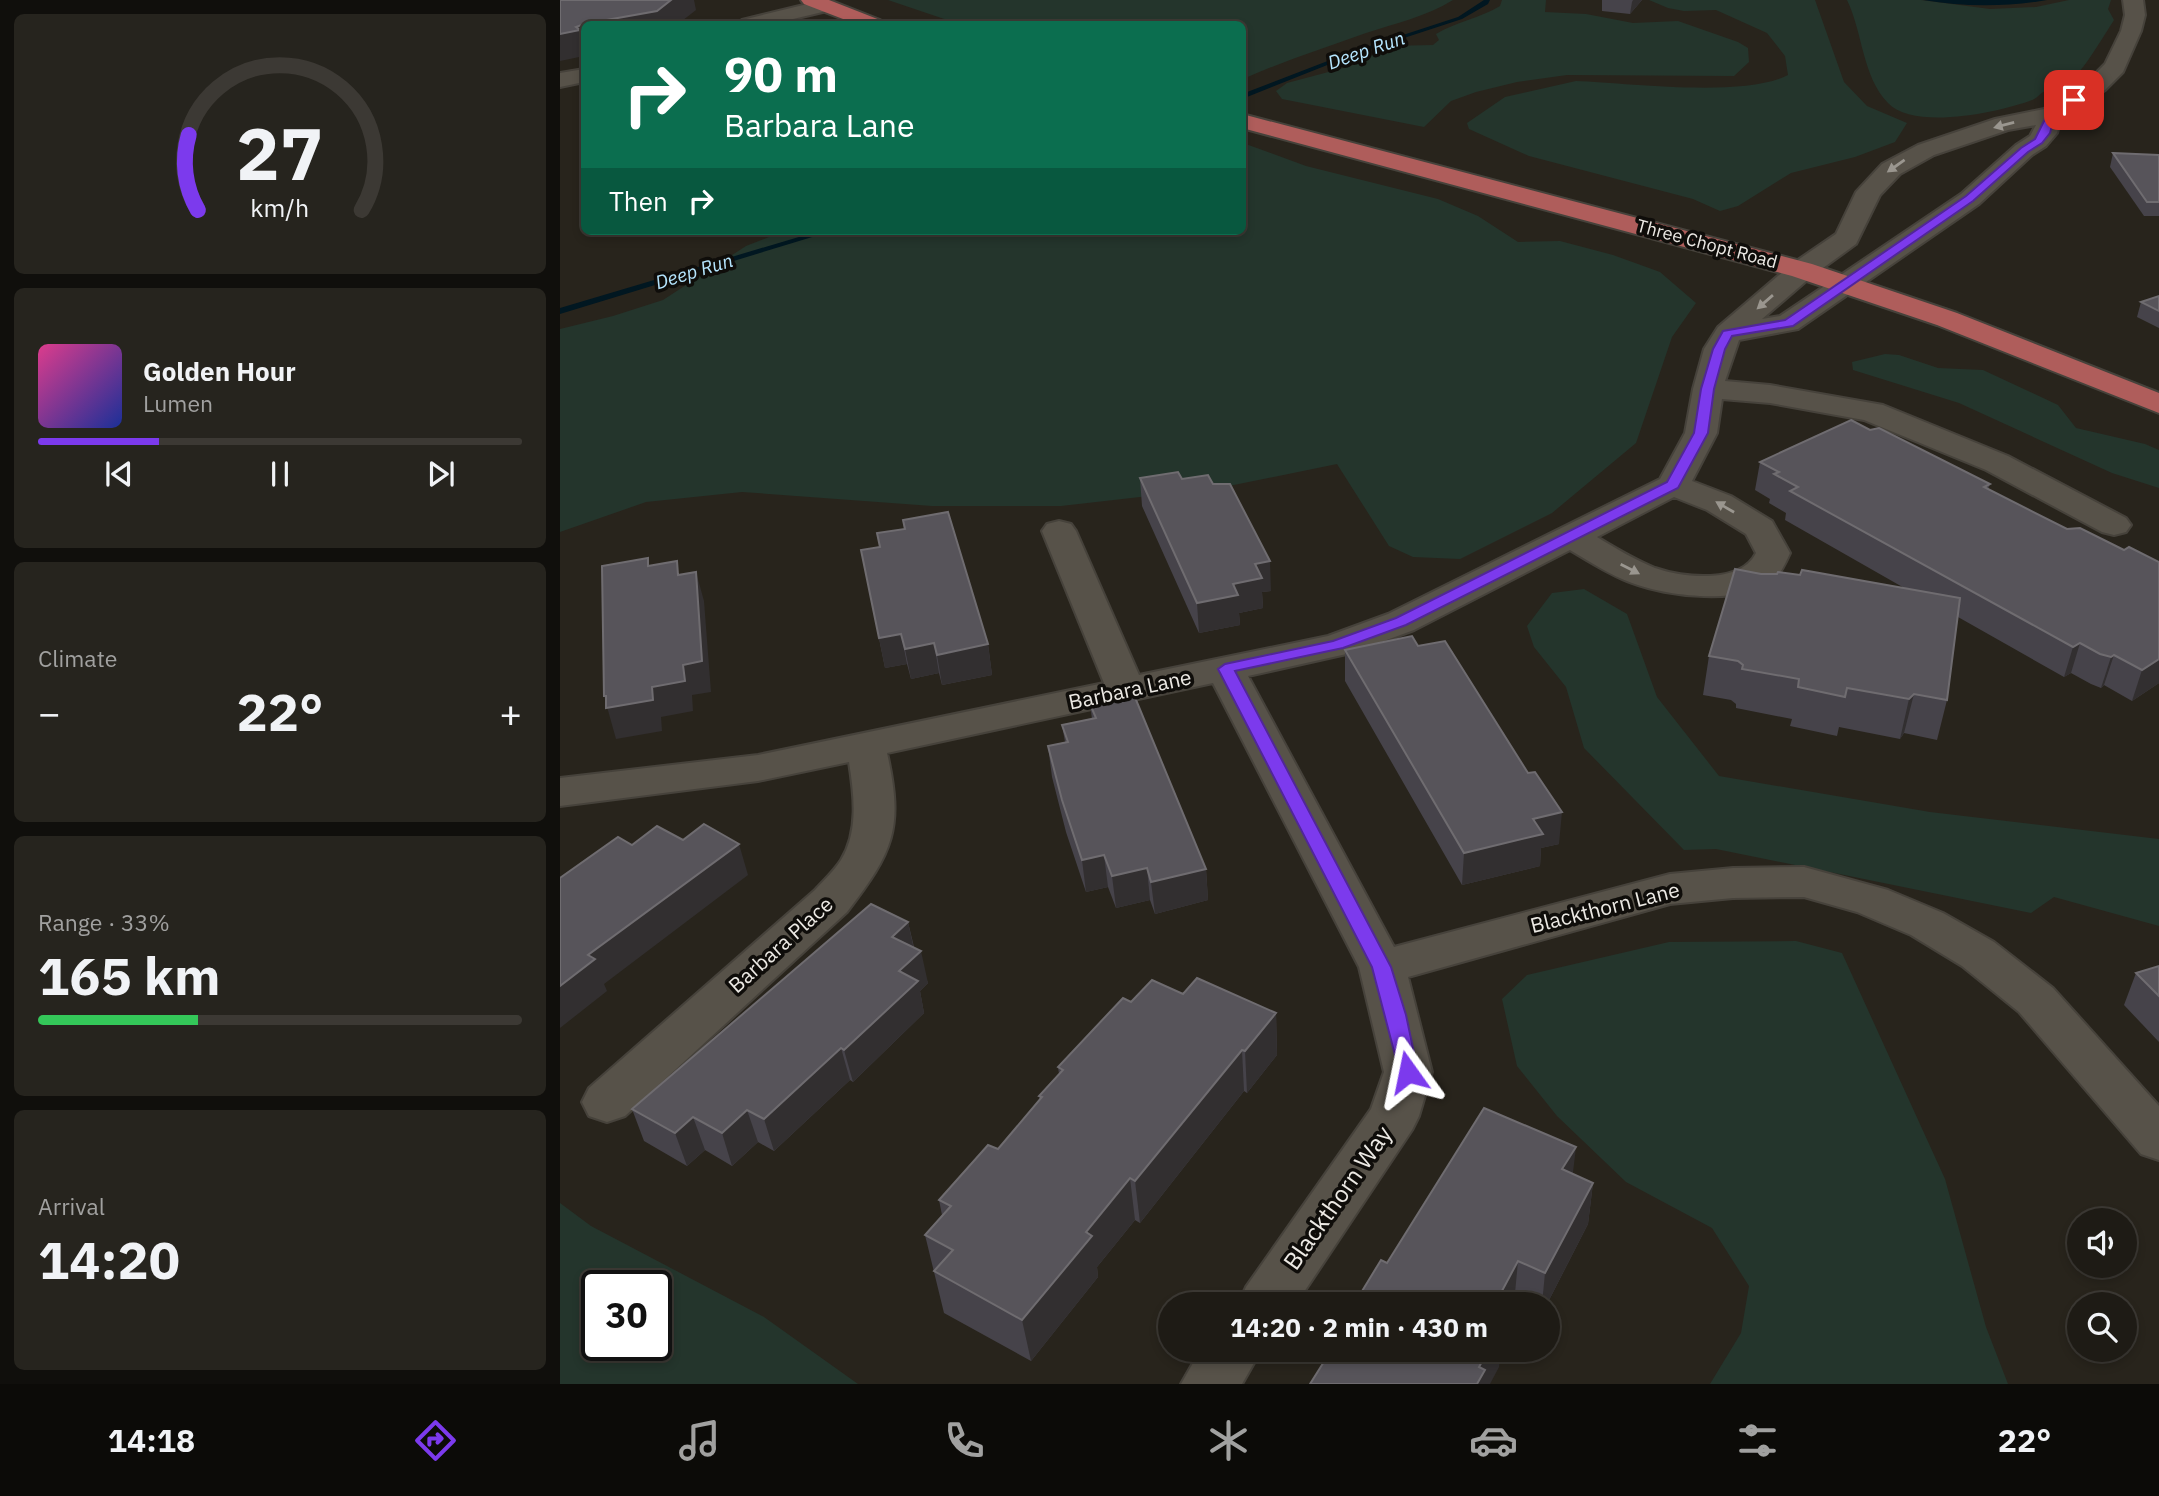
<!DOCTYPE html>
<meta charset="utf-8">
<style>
:root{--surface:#1e1b15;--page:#26241e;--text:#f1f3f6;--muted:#a1a1a0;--line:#3c3934;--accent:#7c3aed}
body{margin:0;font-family:"IBM Plex Sans",sans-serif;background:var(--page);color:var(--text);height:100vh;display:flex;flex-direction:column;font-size:26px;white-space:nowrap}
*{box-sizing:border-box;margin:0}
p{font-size:23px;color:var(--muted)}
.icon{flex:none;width:38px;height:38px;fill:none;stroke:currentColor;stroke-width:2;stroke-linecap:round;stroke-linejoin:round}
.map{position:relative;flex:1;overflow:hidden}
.panel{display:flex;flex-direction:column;gap:14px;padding:14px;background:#100f0c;width:560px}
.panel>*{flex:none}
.guide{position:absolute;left:21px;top:21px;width:665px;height:214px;border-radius:10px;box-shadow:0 4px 10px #0003,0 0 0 2px var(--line);background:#0b6e4f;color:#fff;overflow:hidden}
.tools{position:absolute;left:1507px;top:1208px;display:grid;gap:14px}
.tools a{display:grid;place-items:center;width:70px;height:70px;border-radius:50%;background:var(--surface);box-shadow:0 4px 10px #0003,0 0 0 2px var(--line);font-size:35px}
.speed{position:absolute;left:21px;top:1270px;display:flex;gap:14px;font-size:35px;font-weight:700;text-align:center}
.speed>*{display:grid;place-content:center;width:91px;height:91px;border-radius:50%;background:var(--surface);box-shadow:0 4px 10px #0003,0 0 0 2px var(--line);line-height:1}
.speed .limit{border:4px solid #111;border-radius:10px;background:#fff;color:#111}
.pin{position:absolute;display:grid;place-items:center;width:60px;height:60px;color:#fff;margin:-30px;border-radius:14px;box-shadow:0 4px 10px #0006}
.me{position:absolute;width:77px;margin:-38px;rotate:348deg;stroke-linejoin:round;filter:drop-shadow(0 0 5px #0008)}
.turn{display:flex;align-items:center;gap:24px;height:147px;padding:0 28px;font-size:32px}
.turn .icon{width:91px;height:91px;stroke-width:2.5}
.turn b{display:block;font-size:49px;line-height:60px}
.then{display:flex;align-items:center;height:66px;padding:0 28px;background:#0003;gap:14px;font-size:26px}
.big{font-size:52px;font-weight:800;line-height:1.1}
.panel .widget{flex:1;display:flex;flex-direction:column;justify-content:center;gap:10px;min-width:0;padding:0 24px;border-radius:10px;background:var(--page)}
.panel .dial{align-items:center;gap:0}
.dial svg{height:182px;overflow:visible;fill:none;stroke:var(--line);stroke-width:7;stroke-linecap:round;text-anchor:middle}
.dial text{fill:var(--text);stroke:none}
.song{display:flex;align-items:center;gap:21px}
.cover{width:84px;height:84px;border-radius:10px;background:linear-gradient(135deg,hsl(330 70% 55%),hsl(230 70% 35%))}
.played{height:7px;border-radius:4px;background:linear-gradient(90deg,var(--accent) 25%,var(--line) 25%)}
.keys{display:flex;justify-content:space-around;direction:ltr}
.heat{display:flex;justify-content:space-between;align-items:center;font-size:38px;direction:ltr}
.charge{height:10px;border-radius:5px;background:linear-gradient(90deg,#34c759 33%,var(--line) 0)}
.trip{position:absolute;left:598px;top:1292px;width:402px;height:70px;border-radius:35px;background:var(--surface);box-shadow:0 4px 10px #0003,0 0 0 2px var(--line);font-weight:800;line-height:70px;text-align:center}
.tab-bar{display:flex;height:112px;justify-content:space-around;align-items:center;background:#0c0b08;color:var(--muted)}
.tab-bar .icon{width:49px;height:49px}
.tab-bar .active{color:var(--accent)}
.tab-bar b{font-size:32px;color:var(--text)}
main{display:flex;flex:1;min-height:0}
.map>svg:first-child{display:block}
</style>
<main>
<section class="panel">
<div class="widget dial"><svg viewBox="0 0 100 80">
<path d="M14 69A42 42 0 1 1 86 69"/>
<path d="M14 69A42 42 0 0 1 10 36" stroke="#7c3aed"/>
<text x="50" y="56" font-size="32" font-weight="700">27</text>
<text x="50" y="72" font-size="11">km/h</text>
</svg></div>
<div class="widget">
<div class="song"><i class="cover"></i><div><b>Golden Hour</b><p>Lumen</p></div></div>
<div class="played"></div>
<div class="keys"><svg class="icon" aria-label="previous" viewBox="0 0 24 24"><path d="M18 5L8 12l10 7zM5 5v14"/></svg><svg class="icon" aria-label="pause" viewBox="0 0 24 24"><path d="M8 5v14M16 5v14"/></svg><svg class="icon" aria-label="next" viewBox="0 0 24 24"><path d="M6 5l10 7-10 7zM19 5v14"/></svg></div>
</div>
<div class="widget"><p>Climate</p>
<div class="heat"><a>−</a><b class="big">22°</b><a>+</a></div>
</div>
<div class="widget"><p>Range · 33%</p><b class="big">165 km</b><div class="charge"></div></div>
<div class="widget"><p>Arrival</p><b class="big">14:20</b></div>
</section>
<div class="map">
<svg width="1599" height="1384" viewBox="0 0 1599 1384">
<rect width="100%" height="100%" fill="#28241c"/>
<g fill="#24352c" fill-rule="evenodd">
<path d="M328,0h565c-28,17 -57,23 -87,33 -41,15 -83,28 -123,46l-1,-55h-283z"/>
<path d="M942,0h44l-1,12 41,2 47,9 45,-2 60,21 10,6 1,14 -15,14 -167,-1 -50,7 -41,10 -25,9 -27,26 -142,-28 -6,-8 11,-8 64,-17 39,-20 43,-1 6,-5 -3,-6c20,-12 44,-16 64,-28z"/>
<path d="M1089,0h166l29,82 23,24 40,17 -12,19 -40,15 -64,16 -53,33 -18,5 -27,-12 -164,-43 -60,-27 -2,-6 38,-26 71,-16c52,2 168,17 212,-6l-3,-19 -18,-23 -51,-23 -32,1 -16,-3z"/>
<path d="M1287,0h74l69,9 46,-2 33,-7h42l-3,9 6,11c-9,14 -32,53 -44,61 -7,5 -17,5 -25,10 -5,2 -7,7 -13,9 -31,12 -118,31 -144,3 -26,-27 -25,-70 -41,-103z"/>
<polygon points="683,143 746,166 878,199 918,216 958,242 1000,241 1053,255 1100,272 1136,303 1112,337 1076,443 992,513 900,559 853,557 829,546 777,464 659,488 501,506 372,506 182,492 86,502 0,532 0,329 53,316 103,300 186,246 225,231 682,231"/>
<polygon points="1325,354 1339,355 1378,368 1423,370 1498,405 1516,428 1585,444 1599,450 1599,488 1552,473 1399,403 1293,370 1292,362"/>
<polygon points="1024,589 1067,614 1097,697 1159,776 1370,812 1599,839 1599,926 1494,897 1471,913 1156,849 1124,850 1024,748 1006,687 974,647 967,626 992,593"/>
<polygon points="1236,941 1282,953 1385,1179 1426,1327 1448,1384 1150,1384 1181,1333 1189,1286 1152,1228 1066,1182 997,1116 957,1066 942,999 967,975 1109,942"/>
<path d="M0,1203l31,23 173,91 94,67h-298zM37,1286h59v60h-59z"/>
</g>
<path fill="#011721" d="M1363,0h124c-42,7 -82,7 -124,0z"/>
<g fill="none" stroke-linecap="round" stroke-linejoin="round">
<g fill="#011721" fill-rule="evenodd">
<polygon points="924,0 930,0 928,4 902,19 795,54 682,99 682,94 791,52 898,17"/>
<polygon points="259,231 272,231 0,314 0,308"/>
</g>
<defs>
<g id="minor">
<polygon points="264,0 271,2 274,6 271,10 212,24 179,24 182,20"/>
<path d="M1563,0h20l2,15 -4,16 -18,41 -18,18 -44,28 -4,15 -11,13 -14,9 -53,49 -181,125 -59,11 -14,41 45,4 113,20 125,51 118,62 5,7 -5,7 -12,3 -12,-3 -116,-62 -122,-50 -94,-17 -48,-4 -5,34 -25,48 39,15 41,25 18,32c-4,9 -9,21 -17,27 -30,26 -107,16 -141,3 -22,-8 -42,-21 -62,-33l-156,80 -63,23 -103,23 146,271 276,-73 63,-6 71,-1 84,23 55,23 51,29 59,46 106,118v54l-18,-6 -122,-142 -57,-46 -51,-31 -54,-23 -53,-15 -71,1 -63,6 -262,73 24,95 -13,44 -7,14 -116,174h-58l8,-17 125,-178 13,-37 -25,-105 -146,-284 -326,70c17,76 6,99 -40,159l-222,204 -18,6 -18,-6 -7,-14 7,-14 226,-198c9,-10 19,-19 26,-30 18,-29 13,-66 8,-98l-91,19 -198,25v-28l198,-23 346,-72 -62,-152 5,-7 12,-3 12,3 5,7 63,144 189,-39 60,-22 272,-135 25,-46 8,-44 11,-40 14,-22 74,-63 44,-30 20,-42 26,-28 36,-19 77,-26 49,-10 45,-29 16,-16 16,-33 4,-16zM1476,125l-6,11 -14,9 -55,49 -181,122 -18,3 50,-43 44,-32 24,-49 20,-21 34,-19 74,-25zM1114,497l33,13 39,24 10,19c-15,31 -73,25 -101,15 -20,-8 -40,-20 -58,-31z"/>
<polygon points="24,69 24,82 0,87 0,73"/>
<polygon points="641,1349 702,1349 682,1384 621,1384"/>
</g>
<g id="major">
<polygon points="241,0 269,0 320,20 323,24 296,24 244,4"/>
<polygon points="682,114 1252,264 1397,313 1599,393 1599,413 1377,325 1232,276 682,128"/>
</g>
</defs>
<use href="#minor" stroke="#46423b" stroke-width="4"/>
<use href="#major" stroke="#46423b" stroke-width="4"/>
<use href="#minor" fill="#575249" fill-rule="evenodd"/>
<use href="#major" fill="#af5d5b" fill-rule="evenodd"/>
</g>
<g fill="#46434a">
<polygon points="1042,0 1082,0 1070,14 1042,11"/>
<polygon points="1553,153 1599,155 1599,216 1584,216 1550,167"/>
<polygon points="1599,296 1599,328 1577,317 1581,302"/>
<polygon points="1310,430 1430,484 1428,489 1599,683 1572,701 1544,685 1541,688 1531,684 1511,673 1504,677 1398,617 1387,700 1377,740 1344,733 1340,739 1279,727 1277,736 1230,726 1232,719 1176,708 1176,704 1171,700 1143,695 1149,656 1201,574 1240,575 1346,589 1225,520 1226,513 1209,503 1210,499 1195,490 1200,462"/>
<polygon points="580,478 622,479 711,591 702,592 703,608 679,613 680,625 639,633 582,506"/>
<polygon points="343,520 428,644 432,675 382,685 379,673 351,679 347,664 325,668 301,550 320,547 317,533 344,529"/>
<polygon points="858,646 999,844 981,848 980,866 902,885 785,681 785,650"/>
<polygon points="530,704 646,869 648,900 595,914 590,900 556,908 548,887 526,892 506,832 492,777 488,746 505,742 502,725 532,719"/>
<polygon points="348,922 354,947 368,983 360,991 364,1013 293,1082 290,1080 214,1151 198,1142 172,1166 145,1150 127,1166 84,1141 72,1109"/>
<polygon points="1599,966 1599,1042 1564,1005 1576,973"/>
<polygon points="623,994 716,1013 717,1055 687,1093 684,1091 580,1223 575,1220 537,1267 538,1277 471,1361 384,1313 365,1235 382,1215 379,1200 438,1149 480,1101 479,1096 499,1074 498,1067 571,1002"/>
<polygon points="1013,1174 1033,1183 1028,1224 987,1304 957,1304 954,1303 954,1304 796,1304 796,1301 827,1263"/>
</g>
<g fill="#322f30">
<polygon points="111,0 134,0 136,10 118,24 27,24"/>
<polygon points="1073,0 1082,0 1070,14 1072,2"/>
<polygon points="24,25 24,56 0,61 0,34 16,27"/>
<polygon points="710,561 711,591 702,592 703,608 679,613 680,625 639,633 637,603 673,584 695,564"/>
<polygon points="136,572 144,601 151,692 132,695 133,711 101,717 102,731 56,739 44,696 92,687 123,665"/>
<polygon points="341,634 347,664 325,668 319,638"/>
<polygon points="374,643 379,673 351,679 345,649"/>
<polygon points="1520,643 1511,673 1504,677 1513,647"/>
<polygon points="428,644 432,675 382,685 377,655"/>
<polygon points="1554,655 1544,685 1541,688 1551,657"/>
<polygon points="1599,659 1599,683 1572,701 1582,670"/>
<polygon points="1354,694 1344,733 1340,739 1349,699"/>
<polygon points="1002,812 999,844 981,848 980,866 902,885 904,853 973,819"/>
<polygon points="179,844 188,875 44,984 47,991 0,1028 0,986 28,955"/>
<polygon points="544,855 548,887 526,892 522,860"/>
<polygon points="587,868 590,900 556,908 552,876"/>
<polygon points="646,869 648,900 595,914 591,882"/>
<polygon points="348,922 355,954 332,937"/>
<polygon points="361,951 368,983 360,991 364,1013 293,1082 284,1050 339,971"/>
<polygon points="716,1013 717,1055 687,1093 685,1051"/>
<polygon points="281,1048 290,1080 214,1151 204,1119"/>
<polygon points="682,1050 684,1091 580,1223 575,1181"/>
<polygon points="187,1110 198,1142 172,1166 162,1133"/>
<polygon points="133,1117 145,1150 127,1166 115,1133"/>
<polygon points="1016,1147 1011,1189 1002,1169"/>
<polygon points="570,1178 575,1220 537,1267 538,1277 471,1361 462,1320 526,1232"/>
<polygon points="1033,1183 1028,1224 987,1304 982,1304 985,1273"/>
<polygon points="958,1261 954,1304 935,1304"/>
<polygon points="929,1349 941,1349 939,1367 930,1384 917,1384 919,1367"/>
</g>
<g fill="#57545a" stroke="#6f6c70" stroke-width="2">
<polygon points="0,0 111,0 97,11 24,24 16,27 20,30 0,34"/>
<polygon points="1553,153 1599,155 1599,202 1587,202"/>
<polygon points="1599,296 1599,311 1581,302"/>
<polygon points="1291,420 1310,430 1319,428 1430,484 1424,487 1507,529 1520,528 1564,550 1569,547 1599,562 1599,659 1582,670 1554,655 1551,657 1540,654 1520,643 1513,647 1230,491 1238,487 1214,474 1219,472 1200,462"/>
<polygon points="618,472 622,479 648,475 653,484 670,484 710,561 695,564 702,578 673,584 678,595 637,603 580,478"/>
<polygon points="388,512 428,644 377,655 374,643 345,649 341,634 319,638 301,550 320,547 317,533 345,529 343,520"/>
<polygon points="88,558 88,566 117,561 118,575 136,572 142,661 123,665 125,681 92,687 93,700 46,708 46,696 44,696 42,566"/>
<polygon points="1175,569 1201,574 1217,574 1218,572 1240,575 1242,570 1400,598 1387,700 1354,694 1349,699 1287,688 1285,697 1238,687 1239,679 1182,669 1183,665 1178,661 1149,656"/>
<polygon points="852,636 858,646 885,641 968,773 975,772 1002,812 973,819 983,834 904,853 785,650"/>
<polygon points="574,695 646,869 591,882 587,868 552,876 544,855 522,860 502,800 488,746 508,742 502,725 536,718 530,704"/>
<polygon points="144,824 179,844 28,955 35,959 0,986 0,878 58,837 72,845 97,826 123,840"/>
<polygon points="311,904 348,922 332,937 361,951 339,971 358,981 284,1050 281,1048 204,1119 187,1110 162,1133 133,1117 115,1133 72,1109"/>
<polygon points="1599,966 1599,996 1576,973"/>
<polygon points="637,978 716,1013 685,1051 682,1050 575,1181 570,1178 526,1232 532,1236 462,1320 374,1271 393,1250 365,1235 391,1206 379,1200 428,1145 438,1149 482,1097 479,1096 503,1070 498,1067 563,998 571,1002 592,980 623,994"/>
<polygon points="924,1108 1016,1147 1002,1169 1033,1183 985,1273 958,1261 935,1304 800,1304 801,1303 796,1301 821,1260 827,1263"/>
<polygon points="772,1349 929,1349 919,1367 925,1370 917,1384 750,1384"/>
</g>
<defs><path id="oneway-solid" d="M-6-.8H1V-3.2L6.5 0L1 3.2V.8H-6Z" transform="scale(1.75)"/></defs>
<g fill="#9a968f">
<use href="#oneway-solid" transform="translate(1444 125) rotate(165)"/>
<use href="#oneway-solid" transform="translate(1336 166) rotate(145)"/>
<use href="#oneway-solid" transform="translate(1205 302) rotate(139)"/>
<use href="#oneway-solid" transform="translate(1165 507) rotate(-150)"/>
<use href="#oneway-solid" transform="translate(1070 569) rotate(27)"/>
</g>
<polygon fill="#7c3aed" stroke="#51269a" stroke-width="2" points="1511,98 1519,100 1495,116 1490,133 1482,143 1468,152 1413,201 1233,326 1172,336 1165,349 1154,389 1148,433 1118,488 846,625 783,648 675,671 831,967 846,1015 858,1072 856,1078 848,1080 841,1078 812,967 658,669 665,664 773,641 836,618 1107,482 1134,433 1141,389 1153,349 1163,331 1225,320 1406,196 1461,148 1475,139 1488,113"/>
<g text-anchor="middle" stroke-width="7" stroke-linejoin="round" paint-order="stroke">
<g font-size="18" fill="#ece9e4" stroke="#0f0d0a">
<text transform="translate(1147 244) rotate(15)" y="6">Three Chopt Road</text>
</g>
<g font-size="19" font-style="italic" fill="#b5e5fe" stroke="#0f0d0a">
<text transform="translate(806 50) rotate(-19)" y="7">Deep Run</text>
<text transform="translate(134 271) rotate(-17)" y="7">Deep Run</text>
</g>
<g font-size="21" fill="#ece9e4" stroke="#0f0d0a">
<text transform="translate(570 690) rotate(-12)" y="7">Barbara Lane</text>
<text transform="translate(1045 908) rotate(-14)" y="7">Blackthorn Lane</text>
<text transform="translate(221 945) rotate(-42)" y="7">Barbara Place</text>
</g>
<g font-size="24" fill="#ece9e4" stroke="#0f0d0a">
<text transform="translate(778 1198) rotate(-55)" y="8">Blackthorn Way</text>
</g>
</g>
</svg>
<div class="tools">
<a><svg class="icon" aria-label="sound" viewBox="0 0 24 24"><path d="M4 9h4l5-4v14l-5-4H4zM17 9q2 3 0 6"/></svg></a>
<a><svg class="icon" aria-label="search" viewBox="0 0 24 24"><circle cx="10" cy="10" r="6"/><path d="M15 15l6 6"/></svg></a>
</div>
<div class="speed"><div class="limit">30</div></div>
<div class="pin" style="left:1514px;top:100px;background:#d93025"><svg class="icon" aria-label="arrive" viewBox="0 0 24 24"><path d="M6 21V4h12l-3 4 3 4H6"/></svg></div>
<svg class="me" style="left:848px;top:1072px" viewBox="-20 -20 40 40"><path d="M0-17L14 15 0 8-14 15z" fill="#7c3aed" stroke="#fff" stroke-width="4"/></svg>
<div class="trip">14:20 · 2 min · 430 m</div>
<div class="guide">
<div class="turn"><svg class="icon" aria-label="right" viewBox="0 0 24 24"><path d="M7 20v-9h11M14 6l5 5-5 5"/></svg><div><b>90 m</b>Barbara Lane</div></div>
<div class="then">Then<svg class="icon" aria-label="right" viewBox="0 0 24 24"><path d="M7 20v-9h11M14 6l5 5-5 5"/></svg></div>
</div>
</div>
</main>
<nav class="tab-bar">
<b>14:18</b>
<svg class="icon active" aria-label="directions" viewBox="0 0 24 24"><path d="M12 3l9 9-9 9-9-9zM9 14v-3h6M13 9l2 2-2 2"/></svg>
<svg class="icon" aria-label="music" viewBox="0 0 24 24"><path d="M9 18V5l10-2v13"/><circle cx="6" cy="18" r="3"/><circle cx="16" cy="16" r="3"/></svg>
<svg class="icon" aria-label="phone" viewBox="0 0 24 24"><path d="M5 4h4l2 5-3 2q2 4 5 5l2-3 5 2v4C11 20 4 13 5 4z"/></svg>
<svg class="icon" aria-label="climate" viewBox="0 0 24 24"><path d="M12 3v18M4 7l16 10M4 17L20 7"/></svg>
<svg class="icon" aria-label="car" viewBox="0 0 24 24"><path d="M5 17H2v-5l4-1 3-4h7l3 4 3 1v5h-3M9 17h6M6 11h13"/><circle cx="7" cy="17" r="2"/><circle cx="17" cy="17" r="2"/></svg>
<svg class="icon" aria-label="filters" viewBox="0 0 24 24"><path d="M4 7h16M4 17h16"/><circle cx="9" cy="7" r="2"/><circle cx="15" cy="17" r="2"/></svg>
<b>22°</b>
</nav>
